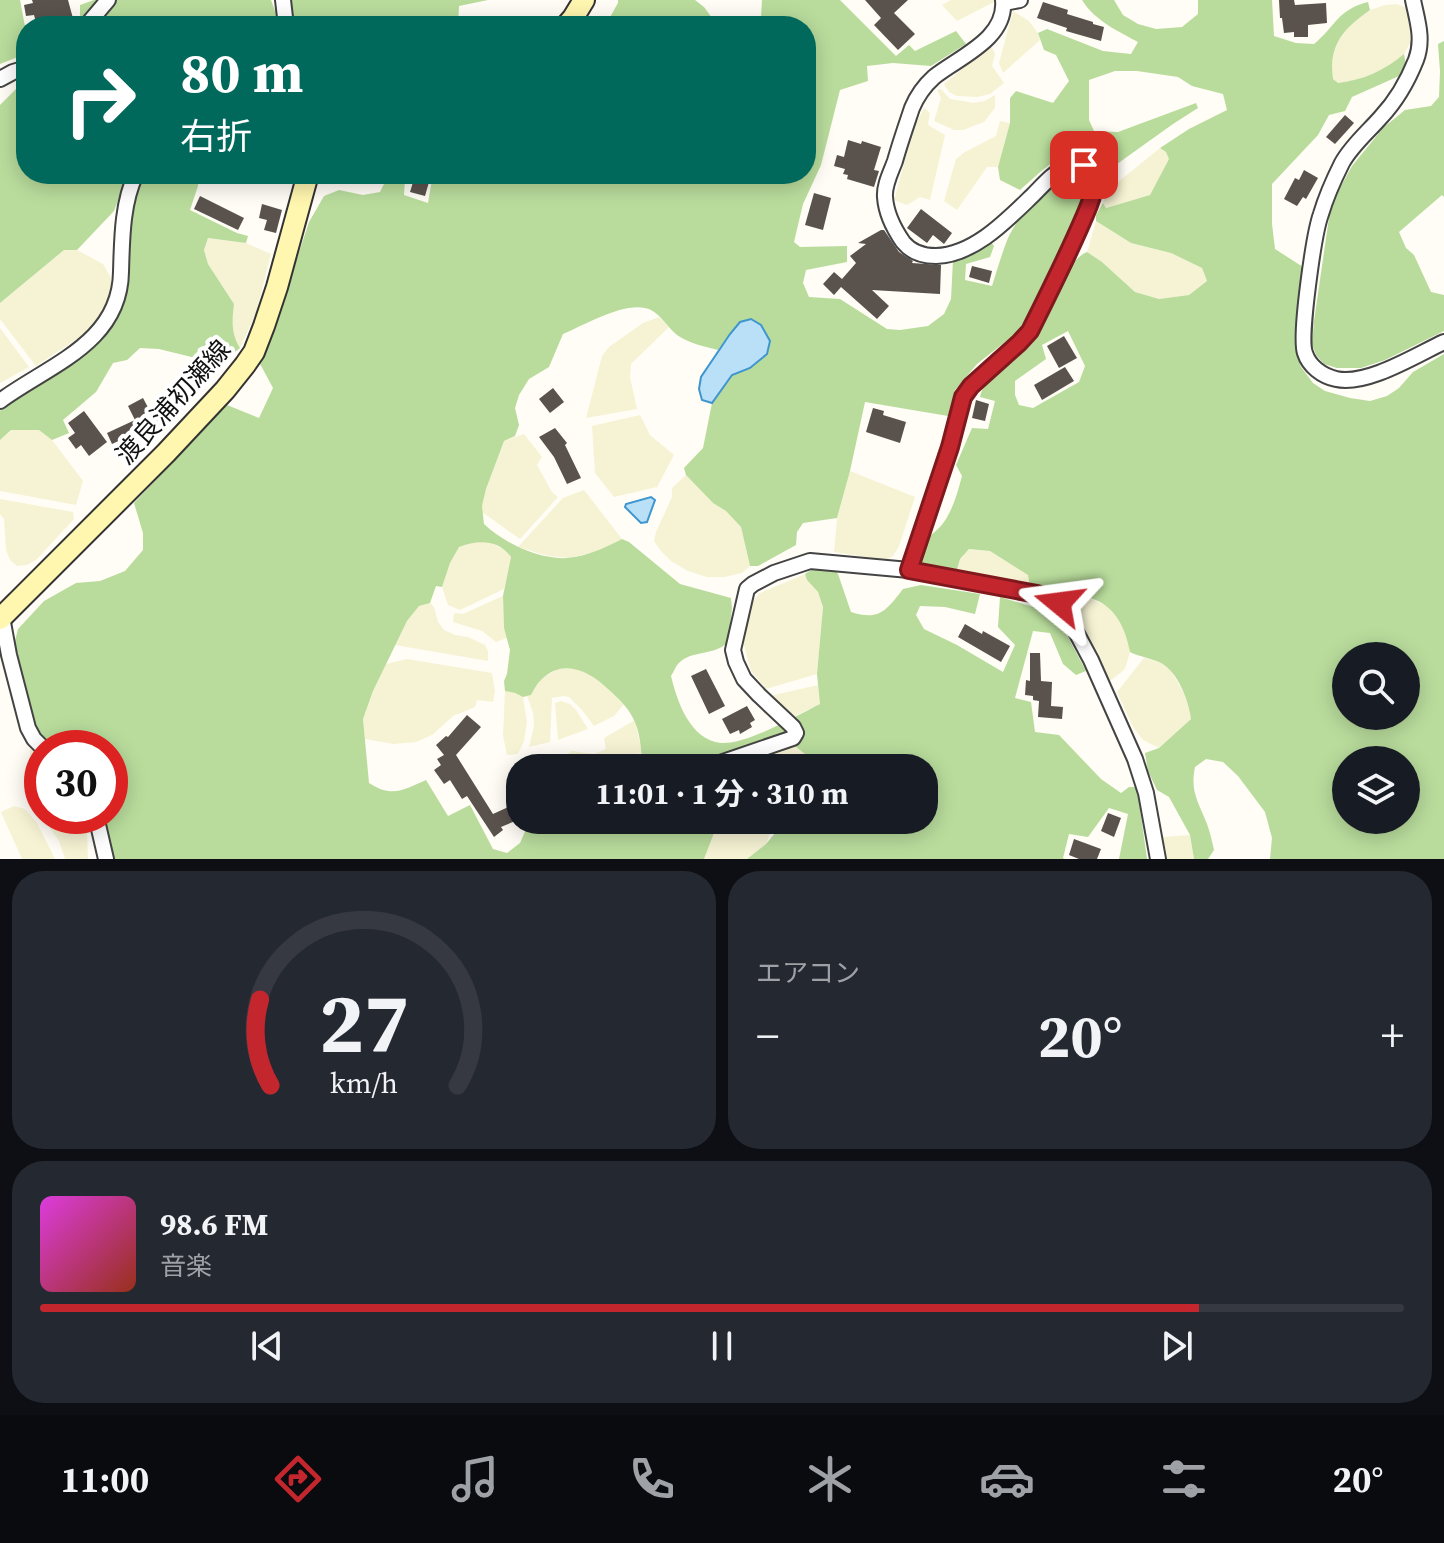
<!DOCTYPE html>
<html lang="ja">
<meta charset="utf-8">
<style>
:root{--surface:#171b24;--page:#242831;--text:#f1f3f6;--muted:#9ea1a6;--line:#363941;--accent:#c4262e}
body{margin:0;font-family:"Source Serif 4","Noto Sans JP",serif;background:var(--page);color:var(--text);height:100vh;display:flex;flex-direction:column;font-size:30px;white-space:nowrap}
*{box-sizing:border-box;margin:0}
p{font-size:26px;color:var(--muted)}
.icon{flex:none;width:44px;height:44px;fill:none;stroke:currentColor;stroke-width:2;stroke-linecap:round;stroke-linejoin:round}
.map{position:relative;height:859px;overflow:hidden}
.drawer{display:flex;flex-direction:column;gap:12px;padding:12px;background:#0d0f14;flex:1}
.drawer>*{flex:none}
.guide{position:absolute;left:16px;top:16px;width:800px;height:168px;border-radius:32px;box-shadow:0 4px 20px #0003;background:#00695c;color:#fff;overflow:hidden}
.tools{position:absolute;left:1332px;top:642px;display:grid;gap:16px}
.tools a{display:grid;place-items:center;width:88px;height:88px;border-radius:50%;background:var(--surface);box-shadow:0 4px 20px #0003;font-size:40px}
.speed{position:absolute;left:24px;top:730px;display:flex;gap:16px;font-size:40px;font-weight:700;text-align:center}
.speed>*{display:grid;place-content:center;width:104px;height:104px;border-radius:50%;background:var(--surface);box-shadow:0 4px 20px #0003;line-height:1}
.speed .limit{border:12px solid #d22;background:#fff;color:#111}
.pin{position:absolute;display:grid;place-items:center;width:68px;height:68px;color:#fff;margin:-34px;border-radius:16px;box-shadow:0 4px 12px #0006}
.me{position:absolute;width:88px;margin:-44px;rotate:286deg;stroke-linejoin:round;filter:drop-shadow(0 0 6px #0008)}
.turn{display:flex;align-items:center;gap:28px;height:168px;padding:0 32px;font-size:36px}
.turn .icon{width:104px;height:104px;stroke-width:2.5}
.turn b{display:block;font-size:56px;line-height:68px}
.big{font-size:60px;font-weight:700;line-height:1.1}
.drawer .card{flex:1;display:flex;flex-direction:column;justify-content:center;gap:12px;min-width:0;padding:0 28px;border-radius:32px;background:var(--page)}
.drawer .dial{align-items:center;gap:0}
.dial svg{height:208px;overflow:visible;fill:none;stroke:var(--line);stroke-width:7;stroke-linecap:round;text-anchor:middle}
.dial text{fill:var(--text);stroke:none}
.song{display:flex;align-items:center;gap:24px}
.cover{width:96px;height:96px;border-radius:12px;background:linear-gradient(135deg,hsl(300 70% 55%),hsl(10 70% 35%))}
.played{height:8px;border-radius:4px;background:linear-gradient(90deg,var(--accent) 85%,var(--line) 85%)}
.keys{display:flex;justify-content:space-around;direction:ltr}
.heat{display:flex;justify-content:space-between;align-items:center;font-size:44px;direction:ltr}
.drawer .tiles{flex:1;display:grid;gap:12px;grid-template-columns:1fr 1fr}
.card:last-child{grid-column:span 2}
.trip{position:absolute;left:506px;top:754px;width:432px;height:80px;border-radius:32px;background:var(--surface);box-shadow:0 4px 20px #0003;font-weight:700;line-height:80px;text-align:center}
.dock{display:flex;height:128px;justify-content:space-around;align-items:center;background:#090b0e;color:var(--muted)}
.dock .icon{width:56px;height:56px}
.dock .current{color:var(--accent)}
.dock b{font-size:36px;color:var(--text)}
.map>svg:first-child{display:block}
</style>
<div class="map">
<svg width="1444" height="859" viewBox="0 0 1444 859">
<rect width="100%" height="100%" fill="#fffdf5"/>
<g fill="#f6f3d4">
<polygon points="951,0 994,0 994,2 957,21 942,5"/>
<polygon points="1397,4 1407,8 1411,41 1404,54 1388,68 1356,80 1338,83 1333,79 1331,68 1334,50 1341,36 1352,22 1370,10 1385,5"/>
<polygon points="1013,11 1029,21 1038,33 1040,40 1003,73 999,63"/>
<polygon points="991,45 995,54 992,66 1004,83 990,94 977,97 957,96 949,92 944,84"/>
<polygon points="941,89 950,99 963,101 973,103 985,101 995,95 995,108 984,122 963,130 954,130 934,121 941,98 937,90"/>
<polygon points="924,108 930,113 928,125 945,135 930,200 920,197 907,205 894,200 914,127"/>
<polygon points="1000,121 1010,123 998,167 987,167 957,210 944,201 956,159 965,152 996,136"/>
<polygon points="1160,148 1166,152 1170,159 1150,195 1106,208 1103,203 1107,191"/>
<polygon points="1096,221 1131,243 1171,253 1202,268 1207,281 1189,295 1159,299 1135,292 1102,262 1087,252"/>
<polygon points="208,238 246,243 271,254 256,313 240,348 234,340 232,320 234,304 208,264 204,250"/>
<polygon points="64,250 77,250 103,264 111,278 111,298 101,315 83,335 36,366 0,319 0,303"/>
<polygon points="659,317 669,327 631,364 630,377 637,409 586,418 602,356 609,347 643,323"/>
<polygon points="0,328 29,367 0,383"/>
<polygon points="640,415 650,435 674,455 657,487 614,497 595,473 592,426"/>
<polygon points="11,430 39,430 52,440 83,481 76,505 0,491 0,440"/>
<polygon points="524,434 542,457 537,465 552,492 558,497 520,539 482,512 482,506 486,489 504,441"/>
<polygon points="850,471 915,497 899,546 893,556 886,560 834,552 837,518"/>
<polygon points="686,475 713,503 726,511 741,527 750,566 742,573 725,577 707,577 688,571 671,561 661,551 654,541 656,532 672,497 672,488"/>
<polygon points="584,490 622,539 599,551 571,558 548,556 518,547 563,498"/>
<polygon points="0,499 73,512 74,519 36,560 27,565 17,566 10,560 6,550 4,519 0,514"/>
<polygon points="473,542 489,542 506,550 511,556 509,569 504,589 460,610 448,605 442,587 450,563 459,547"/>
<polygon points="969,549 990,551 1029,575 1030,586 956,573 960,559"/>
<polygon points="805,574 807,580 818,592 823,607 817,674 766,689 751,671 743,642 743,630 753,601 760,593"/>
<polygon points="1065,595 1087,597 1108,607 1120,620 1127,636 1130,652 1125,669 1110,681"/>
<polygon points="503,596 504,628 507,638 496,642 482,631 453,622 454,613 463,614"/>
<polygon points="430,603 434,607 438,622 444,630 455,635 468,637 485,645 488,651 488,661 395,645 407,621 419,606"/>
<polygon points="1144,658 1159,662 1170,669 1189,702 1191,719 1159,748 1143,740 1133,727 1117,692"/>
<polygon points="407,659 492,673 495,691 493,702 477,700 475,707 453,716 432,735 416,742 393,744 365,739 363,719 373,691 386,664"/>
<polygon points="576,668 596,677 624,704 614,716 594,726 582,710 569,697 564,696 552,698 550,742 529,747 534,726 533,713 527,696 531,695 540,680 557,669"/>
<polygon points="818,685 820,704 791,718 770,696"/>
<polygon points="505,691 515,693 523,697 527,722 524,741 518,754 507,755 503,736"/>
<polygon points="561,701 570,704 576,710 588,729 558,740 555,703"/>
<polygon points="635,720 642,753 633,754 615,768 529,768 528,764 544,760 554,763 572,751 594,754 606,749 604,738"/>
<polygon points="791,744 805,754 800,762 791,768 737,768 748,760"/>
<polygon points="35,749 42,765 42,815 34,797 31,779 30,750"/>
<polygon points="14,806 25,809 37,823 55,859 22,859 1,812"/>
<polygon points="42,816 84,816 87,833 88,859 65,859 59,841"/>
<polygon points="719,820 774,820 766,844 747,859 704,859"/>
<polygon points="1190,835 1194,859 1167,859 1163,837"/>
</g>
<g fill="#b9dc9c" fill-rule="evenodd">
<polygon points="0,0 20,0 26,32 26,64 23,55 0,64"/>
<polygon points="94,0 271,0 278,19 277,26 88,26 80,16 80,5"/>
<polygon points="289,0 488,0 459,6 458,26 291,26"/>
<polygon points="618,0 695,0 704,7 718,26 605,26 618,3"/>
<path d="M762,0h78l56,56 13,-11 6,6 41,-20 10,13 -35,22 -38,-3 -26,3 1,15 -28,9 -19,75 -18,39 -9,38 6,5 47,-1v16l-41,8 -3,13 6,14 31,2 47,30 13,1 28,-4 16,-12 7,-15 2,-39 38,-18 3,4 -4,11 -24,7 -1,16 27,6c5,-16 10,-33 16,-48 11,-25 43,-56 67,-65l7,3 2,9v13l-57,120 -12,16 -38,30 -22,26 -7,26 -83,-14 -15,69 -13,47 -34,5 -6,9 -1,13 -38,21h-8l-9,-39 -15,-16 -13,-8 -27,-28 -2,-7 19,-20 9,-45 20,-28 18,-7 -20,-34 -12,16c-12,-3 -30,-7 -41,-15 -9,-7 -16,-20 -26,-25 -23,-11 -66,15 -88,24l-14,33 -20,12 -10,16 -4,13 4,17 -4,11 -11,5 -18,48 -4,17 2,18c21,20 61,39 91,33 17,-3 31,-10 47,-18l7,3 51,42 51,14 1,10 -4,34c-15,15 -36,7 -50,22 -3,3 -4,8 -7,12 6,25 19,64 50,67 25,2 75,-27 99,-39l-3,-30 6,-67 -5,-15 -11,-12 -2,-6 9,-6 21,1 3,5 13,38c28,9 35,-1 52,-23l18,-4 59,9 -5,20 -30,-7 -25,-1 -4,9 8,14 33,16 46,27 12,-27 -17,-18 2,-30 50,15 11,12 25,47 -10,4 -13,-11 -13,-31 -17,-2 -18,67 16,4 4,30 24,3 42,44 20,14 8,-6h8l10,72h-28l9,-45 -19,-6 -21,29 -19,-3 -6,24 2,1h-318l19,-15 20,-24h138v-52h-51l-68,-14 -22,-17 -78,26 -39,-8 -3,13h-20c-2,-16 -2,-35 -10,-50 -6,-12 -15,-20 -25,-29 -18,-18 -45,-31 -66,-10 -5,4 -8,11 -11,16l-8,2 -8,-4 -10,-2 -1,-10 3,-7 3,-24 -6,-22 -1,-32 8,-39c-13,-18 -33,-17 -52,-10l-9,16 -8,24 -6,-1 -6,17 -11,3 -12,15 -34,70 -10,28 6,64c23,15 34,7 57,-3l22,36 22,-11 23,44 14,4 13,-10 10,-23h189l-15,39h-592l-10,-43h8v-68h-59l-15,-22 -9,-28 -13,-53 4,-16 26,-28 32,-18 24,-2 25,-10 18,-21v-17l-9,-30 93,-98 32,13 14,-30 -14,-26 28,-73 22,-67 15,-26 15,-6 24,5 17,-3 9,-18 16,5 -1,16 24,8 4,-24 3,-5h371v-148h-73l28,-9z"/>
<path d="M1082,0h32l9,15 15,9 18,5 26,-2 16,-13v-14h74l2,36 22,7 18,1c22,-18 23,-34 54,-42l2,8c-26,18 -42,35 -37,69l5,4c25,-3 46,-12 66,-29l2,11 -7,11 -47,21 -7,14 -16,4 -11,20 -46,49v40l3,25 28,18 -4,28 -3,57 5,15 12,16 12,8 25,7 20,3 17,-5 12,-8 14,-16 31,-18v505h-174l2,-21 -7,-26 -27,-36 -15,-14 -17,-3 -11,8c-5,25 3,34 12,57 3,8 5,17 7,26l-6,9h-14l-4,-24 -21,-38 -12,-7 -9,-19 -3,-18 14,-5 32,-29c-2,-18 -13,-47 -30,-56 -10,-5 -21,-6 -31,-11 -5,-26 -16,-49 -44,-55 -6,-2 -13,-1 -19,-2 -12,-2 -25,-6 -37,-9l-2,-11 -38,-24 -21,-2 -9,10 -4,14 -37,-6c1,-35 13,-26 27,-48 8,-13 12,-28 16,-43l-6,-11 16,-37 16,1 7,-28 -15,-4c5,-22 28,-31 43,-45 6,-6 12,-13 16,-20 16,-20 23,-70 48,-80l15,10 33,30 24,7 30,-4 18,-14 -5,-13 -31,-15 -40,-10 -35,-22v-6l7,-12 3,5 44,-13 19,-36 -3,-7 -6,-4 29,-19 38,-19 -4,-16 -31,-8 -14,-9 -41,-6h-22l-26,9v40l5,11 24,1 78,-29 2,5 -25,16 -70,50c-30,-40 -56,-7 -83,16l-20,-10 -2,-13 12,-44v-25l6,-7 37,12 16,-22 -13,-26 -12,-5 -6,-17 9,-4 56,22 28,3 7,-12c-20,-11 -43,-21 -56,-42zM1068,331l17,35 -6,16 -46,26 -14,-3 -4,-10v-14l31,-22 -4,-14zM1346,656h60v60h-60zM1346,760h60v60h-60z"/>
<polygon points="1444,41 1444,197 1442,195 1399,232 1406,248 1414,255 1431,292 1444,295 1444,331 1385,360 1361,368 1337,368 1324,364 1316,355 1312,344 1314,321 1331,204 1352,166 1383,128 1405,110 1431,106 1439,97 1440,71 1438,44"/>
<polygon points="26,79 26,174 128,174 114,211 77,250 64,250 0,303 0,105"/>
<path d="M141,174h57v12l-8,24 47,23 11,3 -2,7 -38,-5 -4,12 4,14 26,40c-2,16 -3,30 6,44l-20,16 -61,-15 -19,-1 -13,12 -14,3 -17,29 -33,28 6,13 -17,7 -13,-10h-28l-11,10v-29l7,-8 83,-54 11,-9 11,-16 14,-29 -1,-38 4,-40z"/>
</g>
<g fill="#b9e0f7" stroke="#3f96cf" stroke-width="2">
<polygon points="751,319 761,325 770,341 767,354 750,368 732,375 712,403 702,400 699,389 701,377 730,334 740,322"/>
<polygon points="651,497 655,500 647,522 641,523 625,507 626,504"/>
</g>
<g fill="#5a524d">
<polygon points="32,0 68,0 74,22 58,26 54,26 53,22 37,26 34,15 26,16 24,5 33,3"/>
<polygon points="865,0 908,0 894,13 915,34 898,50 874,25 881,18"/>
<polygon points="1279,0 1294,0 1295,5 1326,3 1327,23 1308,25 1308,37 1294,37 1294,32 1284,33 1282,18 1280,18"/>
<polygon points="1043,2 1068,10 1067,14 1093,22 1093,24 1104,27 1101,41 1066,31 1067,28 1037,18"/>
<polygon points="1345,115 1354,123 1335,144 1326,137"/>
<polygon points="848,140 861,144 862,141 881,147 874,170 879,171 874,187 847,179 848,175 843,174 845,169 834,166 837,155 844,157"/>
<polygon points="1304,170 1318,178 1306,199 1303,197 1297,206 1284,199 1295,178 1299,180"/>
<polygon points="414,179 429,182 425,196 410,192"/>
<polygon points="814,193 831,198 823,230 805,225"/>
<polygon points="200,196 244,218 238,230 194,209"/>
<polygon points="262,204 282,210 276,233 264,230 267,220 259,218"/>
<polygon points="921,209 952,233 944,244 933,235 927,243 907,228"/>
<polygon points="881,230 884,230 899,252 913,261 912,263 941,265 940,294 872,290 889,306 877,319 841,287 834,295 823,284 834,272 842,279 856,263 850,256 866,244 858,243"/>
<polygon points="972,266 992,271 989,283 969,277"/>
<polygon points="1064,336 1077,358 1059,368 1047,346"/>
<polygon points="1065,367 1074,381 1042,400 1034,385"/>
<polygon points="553,388 564,402 550,413 539,399"/>
<polygon points="143,398 152,415 157,413 163,424 146,433 144,429 112,444 107,433 135,420 128,406"/>
<polygon points="976,400 989,404 985,421 972,418"/>
<polygon points="873,408 884,411 883,415 906,422 900,443 866,432"/>
<polygon points="84,411 107,442 89,456 81,445 76,449 68,438 75,433 68,423"/>
<polygon points="555,428 567,443 565,445 581,478 567,484 554,457 539,437"/>
<polygon points="965,624 982,634 983,631 1010,646 1001,662 958,637"/>
<polygon points="1030,653 1040,653 1041,681 1052,682 1051,706 1063,707 1062,719 1038,717 1039,701 1033,700 1033,696 1025,695 1026,680 1030,681"/>
<polygon points="706,669 725,706 709,714 691,676"/>
<polygon points="747,706 755,720 750,723 752,727 740,734 739,730 730,734 722,719"/>
<polygon points="467,715 481,727 456,755 493,814 515,804 520,815 520,819 501,827 503,830 494,837 467,796 462,799 450,780 444,784 434,770 441,765 437,759 444,755 436,745 446,736 448,737"/>
<polygon points="1108,813 1121,818 1114,837 1101,831"/>
<polygon points="1074,839 1101,849 1097,859 1079,859 1069,855"/>
</g>
<g fill="none" stroke-linecap="round" stroke-linejoin="round">
<defs>
<g id="minor">
<polyline points="283,0 286,26"/>
<path d="M1003,0c4,39 -44,57 -69,77 -10,9 -17,19 -22,31 -6,18 -12,35 -17,53 -4,11 -11,24 -10,36 1,16 9,32 18,45 8,10 20,14 33,14 38,-1 71,-36 97,-61 10,-10 20,-22 33,-28 9,-3 16,-3 24,1l4,7 1,9 -3,14 -26,61 -36,72 -11,12 -48,43 -8,11 -13,50 -41,123 128,24 22,9 9,14 23,43 44,99 11,34 12,66"/>
<path d="M1413,0c4,20 11,39 3,60 -8,20 -20,41 -35,57 -13,15 -29,28 -39,46 -8,16 -16,34 -21,51 -7,19 -22,123 -16,139 4,13 17,23 31,26 31,7 80,-24 108,-37"/>
<polyline points="1004,3 1020,0"/>
<polyline points="86,26 108,0"/>
<polyline points="0,79 13,72 26,68"/>
<path d="M0,401c49,-36 120,-58 121,-129 1,-32 1,-69 15,-98"/>
<polyline points="2,617 9,655 28,728 34,739 43,748"/>
<polyline points="711,766 793,738 796,733 793,727 759,695 744,679 736,662 733,650 747,589 753,584 774,573 810,561 909,570"/>
<polyline points="96,816 106,859"/>
</g>
<g id="secondary">
<polyline points="566,26 573,18 584,0"/>
<polyline points="0,619 166,453 225,390 245,365 254,352 264,326 277,287 308,174"/>
</g>
</defs>
<use href="#minor" stroke="#444" stroke-width="18"/>
<use href="#secondary" stroke="#333" stroke-width="24"/>
<use href="#minor" stroke="#fff" stroke-width="14"/>
<use href="#secondary" stroke="#fff6b0" stroke-width="20"/>
</g>
<g fill="none" stroke-linecap="round" stroke-linejoin="round">
<defs>
<path id="route" d="M1059,603l-22,-9 -128,-24 41,-123 13,-50 8,-11 48,-43 11,-12c18,-36 36,-72 52,-109 5,-12 11,-23 12,-36 1,-10 -2,-17 -10,-21"/>
</defs>
<use href="#route" stroke="#7f191e" stroke-width="20"/>
<use href="#route" stroke="#c4262e" stroke-width="14"/>
</g>
<g text-anchor="middle" stroke-width="8" stroke-linejoin="round" paint-order="stroke">
<g font-size="26" fill="#111" stroke="#fff">
<text transform="translate(173 402) rotate(-48)" y="9">渡良浦初瀬線</text>
</g>
</g>
</svg>
<div class="tools">
<a><svg class="icon" aria-label="search" viewBox="0 0 24 24"><circle cx="10" cy="10" r="6"/><path d="M15 15l6 6"/></svg></a>
<a><svg class="icon" aria-label="layers" viewBox="0 0 24 24"><path d="M12 4l9 5-9 5-9-5zM3 14l9 5 9-5"/></svg></a>
</div>
<div class="speed"><div class="limit">30</div></div>
<div class="pin" style="left:1084px;top:165px;background:#d93025"><svg class="icon" aria-label="arrive" viewBox="0 0 24 24"><path d="M6 21V4h12l-3 4 3 4H6"/></svg></div>
<svg class="me" style="left:1059px;top:603px" viewBox="-20 -20 40 40"><path d="M0-17L14 15 0 8-14 15z" fill="#c4262e" stroke="#fff" stroke-width="4"/></svg>
<div class="trip">11:01 · 1 分 · 310 m</div>
<div class="guide">
<div class="turn"><svg class="icon" aria-label="right" viewBox="0 0 24 24"><path d="M7 20v-9h11M14 6l5 5-5 5"/></svg><div><b>80 m</b>右折</div></div>
</div>
</div>
<section class="drawer">
<div class="tiles">
<div class="card dial"><svg viewBox="0 0 100 80">
<path d="M14 69A42 42 0 1 1 86 69"/>
<path d="M14 69A42 42 0 0 1 10 36" stroke="#c4262e"/>
<text x="50" y="56" font-size="32" font-weight="700">27</text>
<text x="50" y="72" font-size="11">km/h</text>
</svg></div>
<div class="card"><p>エアコン</p>
<div class="heat"><a>−</a><b class="big">20°</b><a>+</a></div>
</div>
<div class="card">
<div class="song"><i class="cover"></i><div><b>98.6 FM</b><p>音楽</p></div></div>
<div class="played"></div>
<div class="keys"><svg class="icon" aria-label="previous" viewBox="0 0 24 24"><path d="M18 5L8 12l10 7zM5 5v14"/></svg><svg class="icon" aria-label="pause" viewBox="0 0 24 24"><path d="M8 5v14M16 5v14"/></svg><svg class="icon" aria-label="next" viewBox="0 0 24 24"><path d="M6 5l10 7-10 7zM19 5v14"/></svg></div>
</div>
</div>
</section>
<nav class="dock">
<b>11:00</b>
<svg class="icon current" aria-label="directions" viewBox="0 0 24 24"><path d="M12 3l9 9-9 9-9-9zM9 14v-3h6M13 9l2 2-2 2"/></svg>
<svg class="icon" aria-label="music" viewBox="0 0 24 24"><path d="M9 18V5l10-2v13"/><circle cx="6" cy="18" r="3"/><circle cx="16" cy="16" r="3"/></svg>
<svg class="icon" aria-label="phone" viewBox="0 0 24 24"><path d="M5 4h4l2 5-3 2q2 4 5 5l2-3 5 2v4C11 20 4 13 5 4z"/></svg>
<svg class="icon" aria-label="climate" viewBox="0 0 24 24"><path d="M12 3v18M4 7l16 10M4 17L20 7"/></svg>
<svg class="icon" aria-label="car" viewBox="0 0 24 24"><path d="M5 17H2v-5l4-1 3-4h7l3 4 3 1v5h-3M9 17h6M6 11h13"/><circle cx="7" cy="17" r="2"/><circle cx="17" cy="17" r="2"/></svg>
<svg class="icon" aria-label="filters" viewBox="0 0 24 24"><path d="M4 7h16M4 17h16"/><circle cx="9" cy="7" r="2"/><circle cx="15" cy="17" r="2"/></svg>
<b>20°</b>
</nav>
